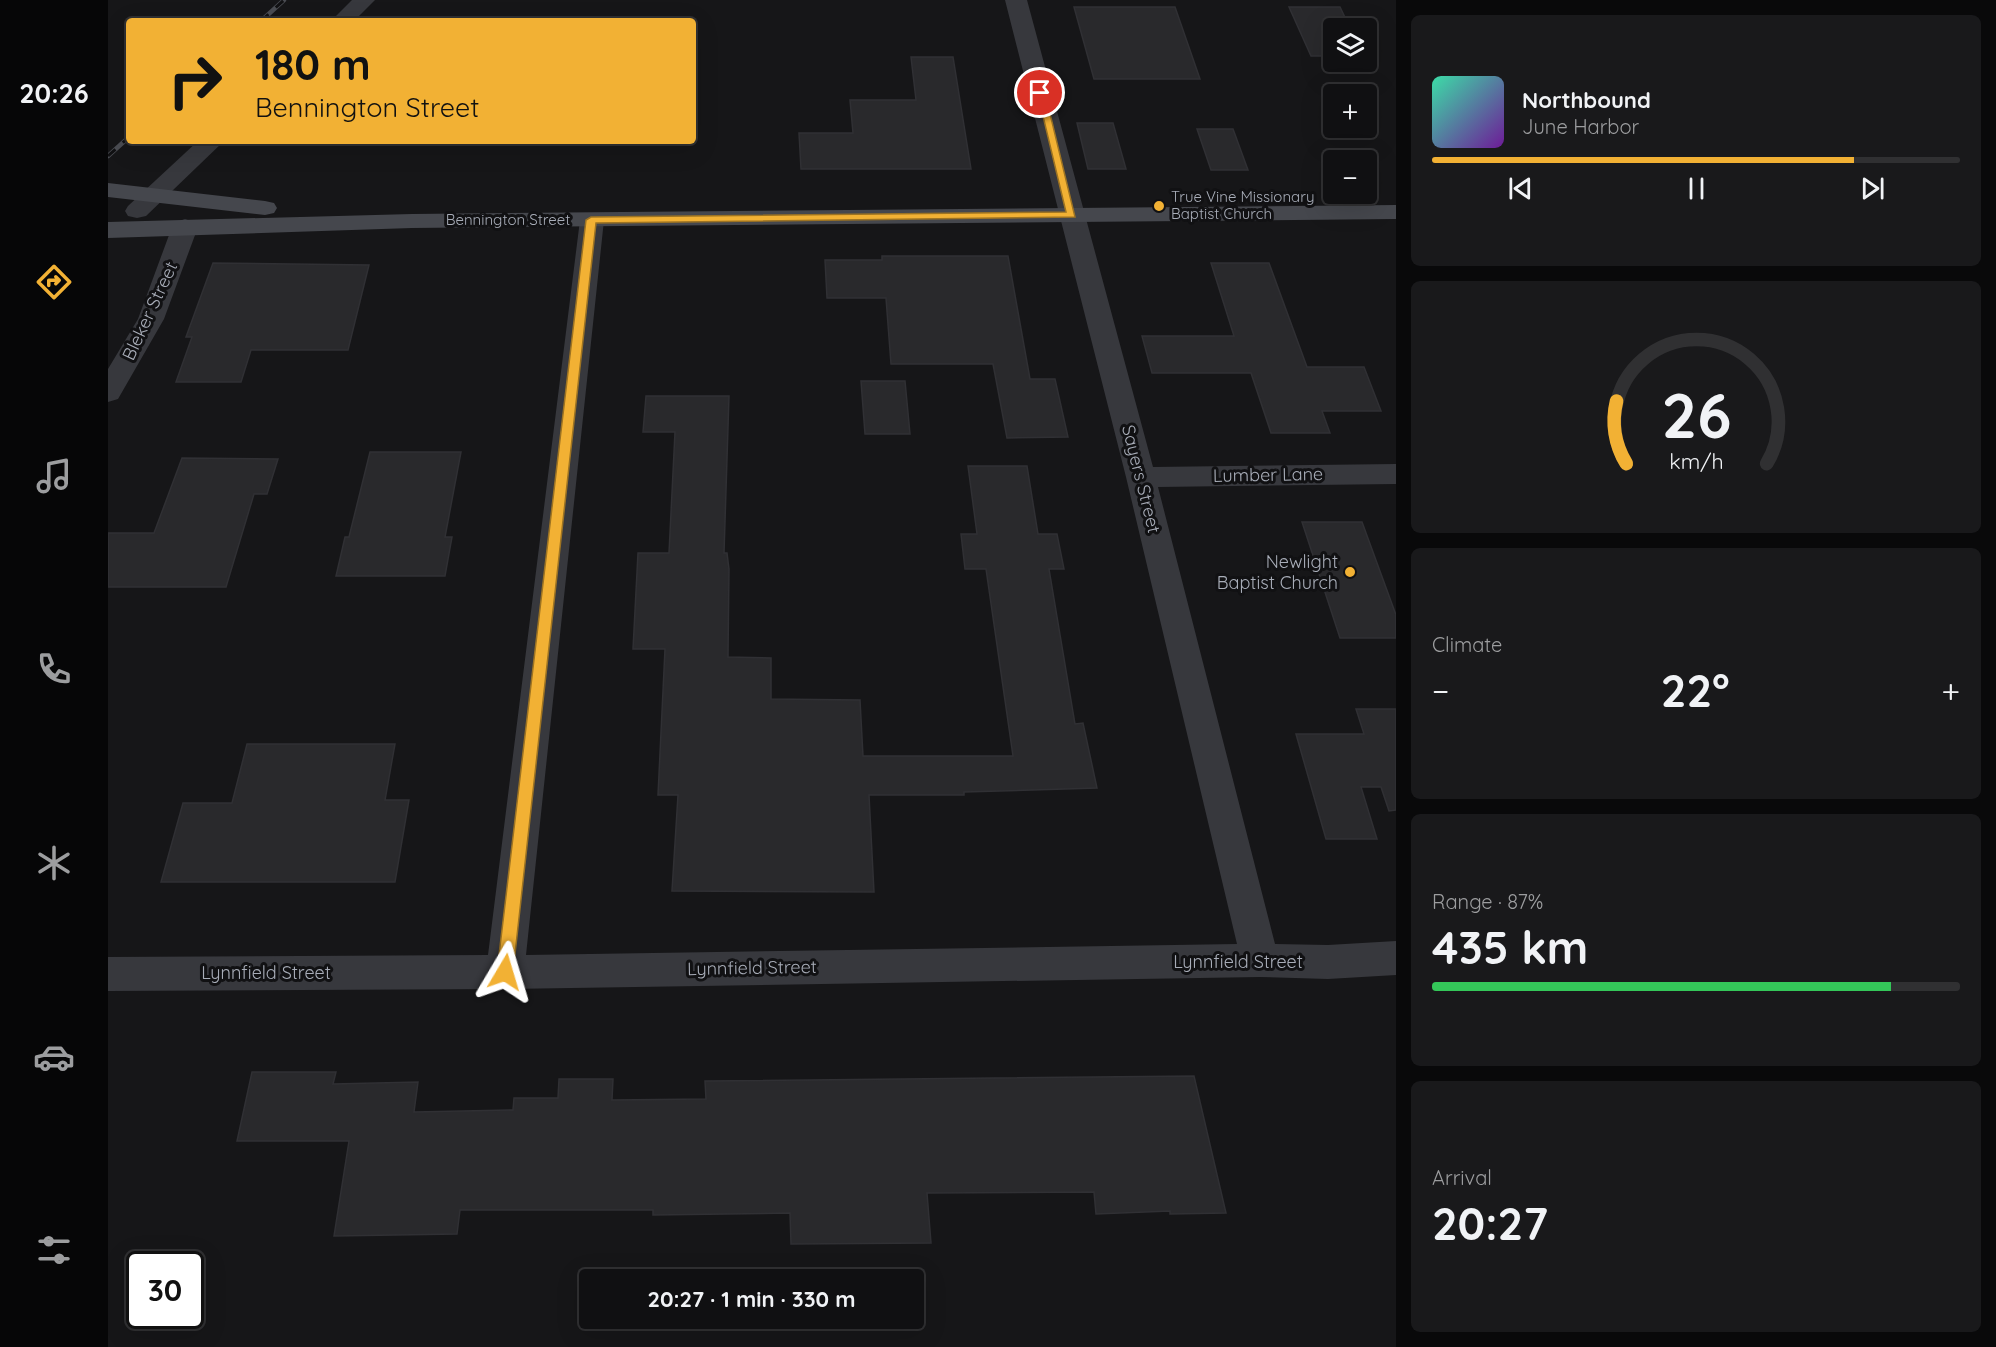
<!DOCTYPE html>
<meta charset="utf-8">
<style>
:root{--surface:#101012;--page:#19191b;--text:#f1f3f6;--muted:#9c9d9f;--line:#303032;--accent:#f2b134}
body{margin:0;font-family:Quicksand,sans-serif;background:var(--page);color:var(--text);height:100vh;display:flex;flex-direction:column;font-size:22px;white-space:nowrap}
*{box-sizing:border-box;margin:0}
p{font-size:20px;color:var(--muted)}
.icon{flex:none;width:33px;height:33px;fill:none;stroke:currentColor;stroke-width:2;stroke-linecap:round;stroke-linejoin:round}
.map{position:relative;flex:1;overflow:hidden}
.sheet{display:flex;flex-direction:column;gap:15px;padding:15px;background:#09090a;width:600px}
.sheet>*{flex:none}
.top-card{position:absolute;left:18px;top:18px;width:570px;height:126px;border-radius:6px;box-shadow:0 6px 24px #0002,0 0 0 2px var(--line);background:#f2b134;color:#111;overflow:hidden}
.fabs{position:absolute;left:1215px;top:18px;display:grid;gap:12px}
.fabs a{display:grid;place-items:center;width:54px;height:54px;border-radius:6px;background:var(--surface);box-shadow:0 6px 24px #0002,0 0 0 2px var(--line);font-size:30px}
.speed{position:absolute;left:18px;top:1251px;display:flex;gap:12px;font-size:30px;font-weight:700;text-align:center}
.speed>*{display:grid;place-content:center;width:78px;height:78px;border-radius:50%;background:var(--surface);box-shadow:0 6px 24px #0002,0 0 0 2px var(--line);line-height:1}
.speed .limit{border:3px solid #111;border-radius:9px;background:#fff;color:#111}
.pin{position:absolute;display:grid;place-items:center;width:51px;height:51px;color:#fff;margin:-26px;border:3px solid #fff;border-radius:50%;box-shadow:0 2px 6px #0007}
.me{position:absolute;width:66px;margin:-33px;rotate:7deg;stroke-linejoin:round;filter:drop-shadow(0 0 4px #0008)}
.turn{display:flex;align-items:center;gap:21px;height:126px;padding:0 30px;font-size:27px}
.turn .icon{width:78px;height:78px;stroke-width:2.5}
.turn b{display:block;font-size:42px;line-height:51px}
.big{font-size:45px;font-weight:700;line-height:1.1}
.sheet .widget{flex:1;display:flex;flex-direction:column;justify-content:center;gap:9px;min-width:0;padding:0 21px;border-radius:9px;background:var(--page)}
.sheet .dial{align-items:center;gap:0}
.dial svg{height:156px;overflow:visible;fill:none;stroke:var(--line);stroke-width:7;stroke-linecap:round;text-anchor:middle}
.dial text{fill:var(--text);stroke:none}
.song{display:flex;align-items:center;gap:18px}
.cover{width:72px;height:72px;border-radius:9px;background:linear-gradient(135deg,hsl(160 70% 55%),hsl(280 70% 35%))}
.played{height:6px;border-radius:3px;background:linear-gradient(90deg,var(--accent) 80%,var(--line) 80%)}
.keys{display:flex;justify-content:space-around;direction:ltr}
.heat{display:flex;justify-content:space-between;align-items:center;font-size:33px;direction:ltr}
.charge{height:9px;border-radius:4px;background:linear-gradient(90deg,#34c759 87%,var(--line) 0)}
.trip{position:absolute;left:471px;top:1269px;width:345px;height:60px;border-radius:6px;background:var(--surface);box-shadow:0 6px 24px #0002,0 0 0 2px var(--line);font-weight:700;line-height:60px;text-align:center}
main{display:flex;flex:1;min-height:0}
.dock{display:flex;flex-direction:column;width:108px;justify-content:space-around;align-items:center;background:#060607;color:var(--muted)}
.dock .icon{width:42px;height:42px}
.dock .current{color:var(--accent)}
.dock b{font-size:27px;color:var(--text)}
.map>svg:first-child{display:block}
</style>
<main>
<nav class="dock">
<b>20:26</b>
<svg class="icon current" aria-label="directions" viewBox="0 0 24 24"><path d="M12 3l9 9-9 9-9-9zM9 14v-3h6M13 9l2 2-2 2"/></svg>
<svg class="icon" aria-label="music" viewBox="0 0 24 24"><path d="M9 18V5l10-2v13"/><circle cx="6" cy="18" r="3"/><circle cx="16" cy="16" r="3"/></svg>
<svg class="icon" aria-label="phone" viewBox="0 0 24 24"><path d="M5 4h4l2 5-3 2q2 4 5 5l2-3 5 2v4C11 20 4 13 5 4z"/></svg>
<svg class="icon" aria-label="climate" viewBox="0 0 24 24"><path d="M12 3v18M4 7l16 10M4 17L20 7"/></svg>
<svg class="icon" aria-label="car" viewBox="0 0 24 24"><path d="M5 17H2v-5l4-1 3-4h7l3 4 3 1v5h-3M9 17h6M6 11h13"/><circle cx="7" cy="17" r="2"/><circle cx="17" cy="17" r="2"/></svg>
<svg class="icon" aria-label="filters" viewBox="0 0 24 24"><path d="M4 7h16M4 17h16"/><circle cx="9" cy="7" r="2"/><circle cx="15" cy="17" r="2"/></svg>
</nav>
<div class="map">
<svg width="1288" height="1347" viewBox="0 0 1288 1347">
<rect width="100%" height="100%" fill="#161618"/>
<g fill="#29292c" stroke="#303034" stroke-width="1.5">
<polygon points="966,7 1067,7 1092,79 986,79"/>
<polygon points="1181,7 1232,7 1242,28 1226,28 1226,56 1203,56"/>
<polygon points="803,57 845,57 863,169 693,169 691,133 745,133 742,100 808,100"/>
<polygon points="969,123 1005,123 1018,169 980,169"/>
<polygon points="1089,129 1125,129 1140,170 1103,170"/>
<polygon points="774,256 900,256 922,379 947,379 960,437 899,438 885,364 783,364 778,298 719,298 717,260 774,260"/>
<polygon points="105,263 261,265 240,350 143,350 133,382 68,382 84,337 78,337"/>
<polygon points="1103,263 1161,263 1199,367 1256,367 1273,411 1214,411 1222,433 1163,433 1143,373 1044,373 1034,336 1126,336"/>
<polygon points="753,381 797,381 802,434 757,434"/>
<polygon points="538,396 621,396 616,553 619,553 621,569 620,657 663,658 663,699 752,700 755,756 905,756 878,569 857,569 853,534 869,534 860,466 919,466 930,534 949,534 956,569 941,569 967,724 975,723 989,788 856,792 856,795 761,795 766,892 564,891 570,795 550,795 557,649 525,649 530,553 561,553 567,432 535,432"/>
<polygon points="262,452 353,452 337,537 344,537 337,576 228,576 237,537 241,537"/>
<polygon points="74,458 170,459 159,494 146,494 118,587 0,587 0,533 46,533"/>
<polygon points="1194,522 1254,522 1288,615 1288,638 1232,638"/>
<polygon points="1248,709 1288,709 1288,810 1281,811 1273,787 1253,787 1269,839 1218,839 1188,734 1256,734"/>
<polygon points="139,744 287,744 277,800 301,800 287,882 53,882 75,803 124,803"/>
<polygon points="144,1072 228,1072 225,1084 310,1082 306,1112 405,1110 406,1098 450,1098 451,1079 505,1079 504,1100 598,1099 597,1081 1086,1076 1118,1213 1062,1214 1062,1211 988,1214 986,1192 819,1193 823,1243 683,1244 682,1213 545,1215 545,1210 352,1210 349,1234 226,1236 241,1141 129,1141"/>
</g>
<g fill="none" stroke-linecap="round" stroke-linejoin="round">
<g fill="#37383d" fill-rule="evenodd">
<polygon points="244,0 267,0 246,21 223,21"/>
<polygon points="897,0 919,0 1045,467 1288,464 1288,484 1050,487 1167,944 1220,945 1288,941 1288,975 1220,979 1152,977 397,989 0,991 0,957 380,955 472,220 475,215 484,213 493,215 496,220 418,955 1129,944 1018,477"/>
<polygon points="90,141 116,141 38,216 29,218 20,216 17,211 20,206"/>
<polygon points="77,219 86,222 90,227 56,319 10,399 0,402 0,369 30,319 64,227 68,222"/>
</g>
<g fill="#45474d" fill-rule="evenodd">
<polygon points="0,183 157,201 166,203 169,208 166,213 157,215 0,197"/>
<polygon points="1288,205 1288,219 304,228 0,238 0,222 304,214"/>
</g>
<defs>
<g id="rail">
<polyline points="153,21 176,0"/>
<polyline points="0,156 21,137"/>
</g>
</defs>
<use href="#rail" stroke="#4a4c52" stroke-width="4.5"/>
<use href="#rail" stroke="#111113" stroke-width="3" stroke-dasharray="10" stroke-linecap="butt"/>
</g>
<polygon fill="#f2b134" stroke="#9d7322" stroke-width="1.5" points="929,91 937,93 967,217 488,223 405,972 402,976 391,976 389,972 478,220 483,217 958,212"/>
<g fill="#f2b134" stroke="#111113" stroke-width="2">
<circle cx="1051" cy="206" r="6"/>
<circle cx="1242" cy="572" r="6"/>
</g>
<g text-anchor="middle" stroke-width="6" stroke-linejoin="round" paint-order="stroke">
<g font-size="15" fill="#a8adb8" stroke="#111113" text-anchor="start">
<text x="1063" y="202">True Vine Missionary<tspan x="1063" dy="17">Baptist Church</tspan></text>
</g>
<g font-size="15" fill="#a8adb8" stroke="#111113">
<text x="400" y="225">Bennington Street</text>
</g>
<g font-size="18" fill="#a8adb8" stroke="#111113">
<text transform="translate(42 311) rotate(-65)" y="6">Bleker Street</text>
<text transform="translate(1160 475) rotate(-1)" y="6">Lumber Lane</text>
<text transform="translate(1033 479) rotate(76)" y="6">Sayers Street</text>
<text x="1130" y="968">Lynnfield Street</text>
<text transform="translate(644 968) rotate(-1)" y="6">Lynnfield Street</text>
<text x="158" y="979">Lynnfield Street</text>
</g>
<g font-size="18" fill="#a8adb8" stroke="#111113" text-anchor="end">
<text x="1230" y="568">Newlight<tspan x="1230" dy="21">Baptist Church</tspan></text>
</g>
</g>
</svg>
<div class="fabs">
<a><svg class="icon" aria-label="layers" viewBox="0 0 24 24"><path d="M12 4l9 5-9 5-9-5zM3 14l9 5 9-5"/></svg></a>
<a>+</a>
<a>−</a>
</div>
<div class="speed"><div class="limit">30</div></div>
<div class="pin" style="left:932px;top:93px;background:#d93025"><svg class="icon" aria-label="arrive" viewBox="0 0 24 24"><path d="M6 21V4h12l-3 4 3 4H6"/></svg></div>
<svg class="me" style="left:397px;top:972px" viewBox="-20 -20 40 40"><path d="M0-17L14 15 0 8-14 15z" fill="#f2b134" stroke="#fff" stroke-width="4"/></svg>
<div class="trip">20:27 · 1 min · 330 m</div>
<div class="top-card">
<div class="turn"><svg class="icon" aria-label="right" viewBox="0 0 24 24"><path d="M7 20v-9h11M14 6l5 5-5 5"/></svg><div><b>180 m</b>Bennington Street</div></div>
</div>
</div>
<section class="sheet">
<div class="widget">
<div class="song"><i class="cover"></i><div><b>Northbound</b><p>June Harbor</p></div></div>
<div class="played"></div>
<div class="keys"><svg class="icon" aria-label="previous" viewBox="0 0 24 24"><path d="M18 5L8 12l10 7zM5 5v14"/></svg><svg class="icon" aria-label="pause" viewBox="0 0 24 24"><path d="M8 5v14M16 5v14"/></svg><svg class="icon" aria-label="next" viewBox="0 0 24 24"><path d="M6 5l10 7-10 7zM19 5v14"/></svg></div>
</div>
<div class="widget dial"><svg viewBox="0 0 100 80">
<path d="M14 69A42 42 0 1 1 86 69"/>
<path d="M14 69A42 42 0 0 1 9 37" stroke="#f2b134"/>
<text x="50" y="56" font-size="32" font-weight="700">26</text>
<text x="50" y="72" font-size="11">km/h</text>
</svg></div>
<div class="widget"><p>Climate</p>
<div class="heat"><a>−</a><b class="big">22°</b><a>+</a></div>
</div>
<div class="widget"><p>Range · 87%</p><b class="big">435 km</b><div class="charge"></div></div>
<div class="widget"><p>Arrival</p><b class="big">20:27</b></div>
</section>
</main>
